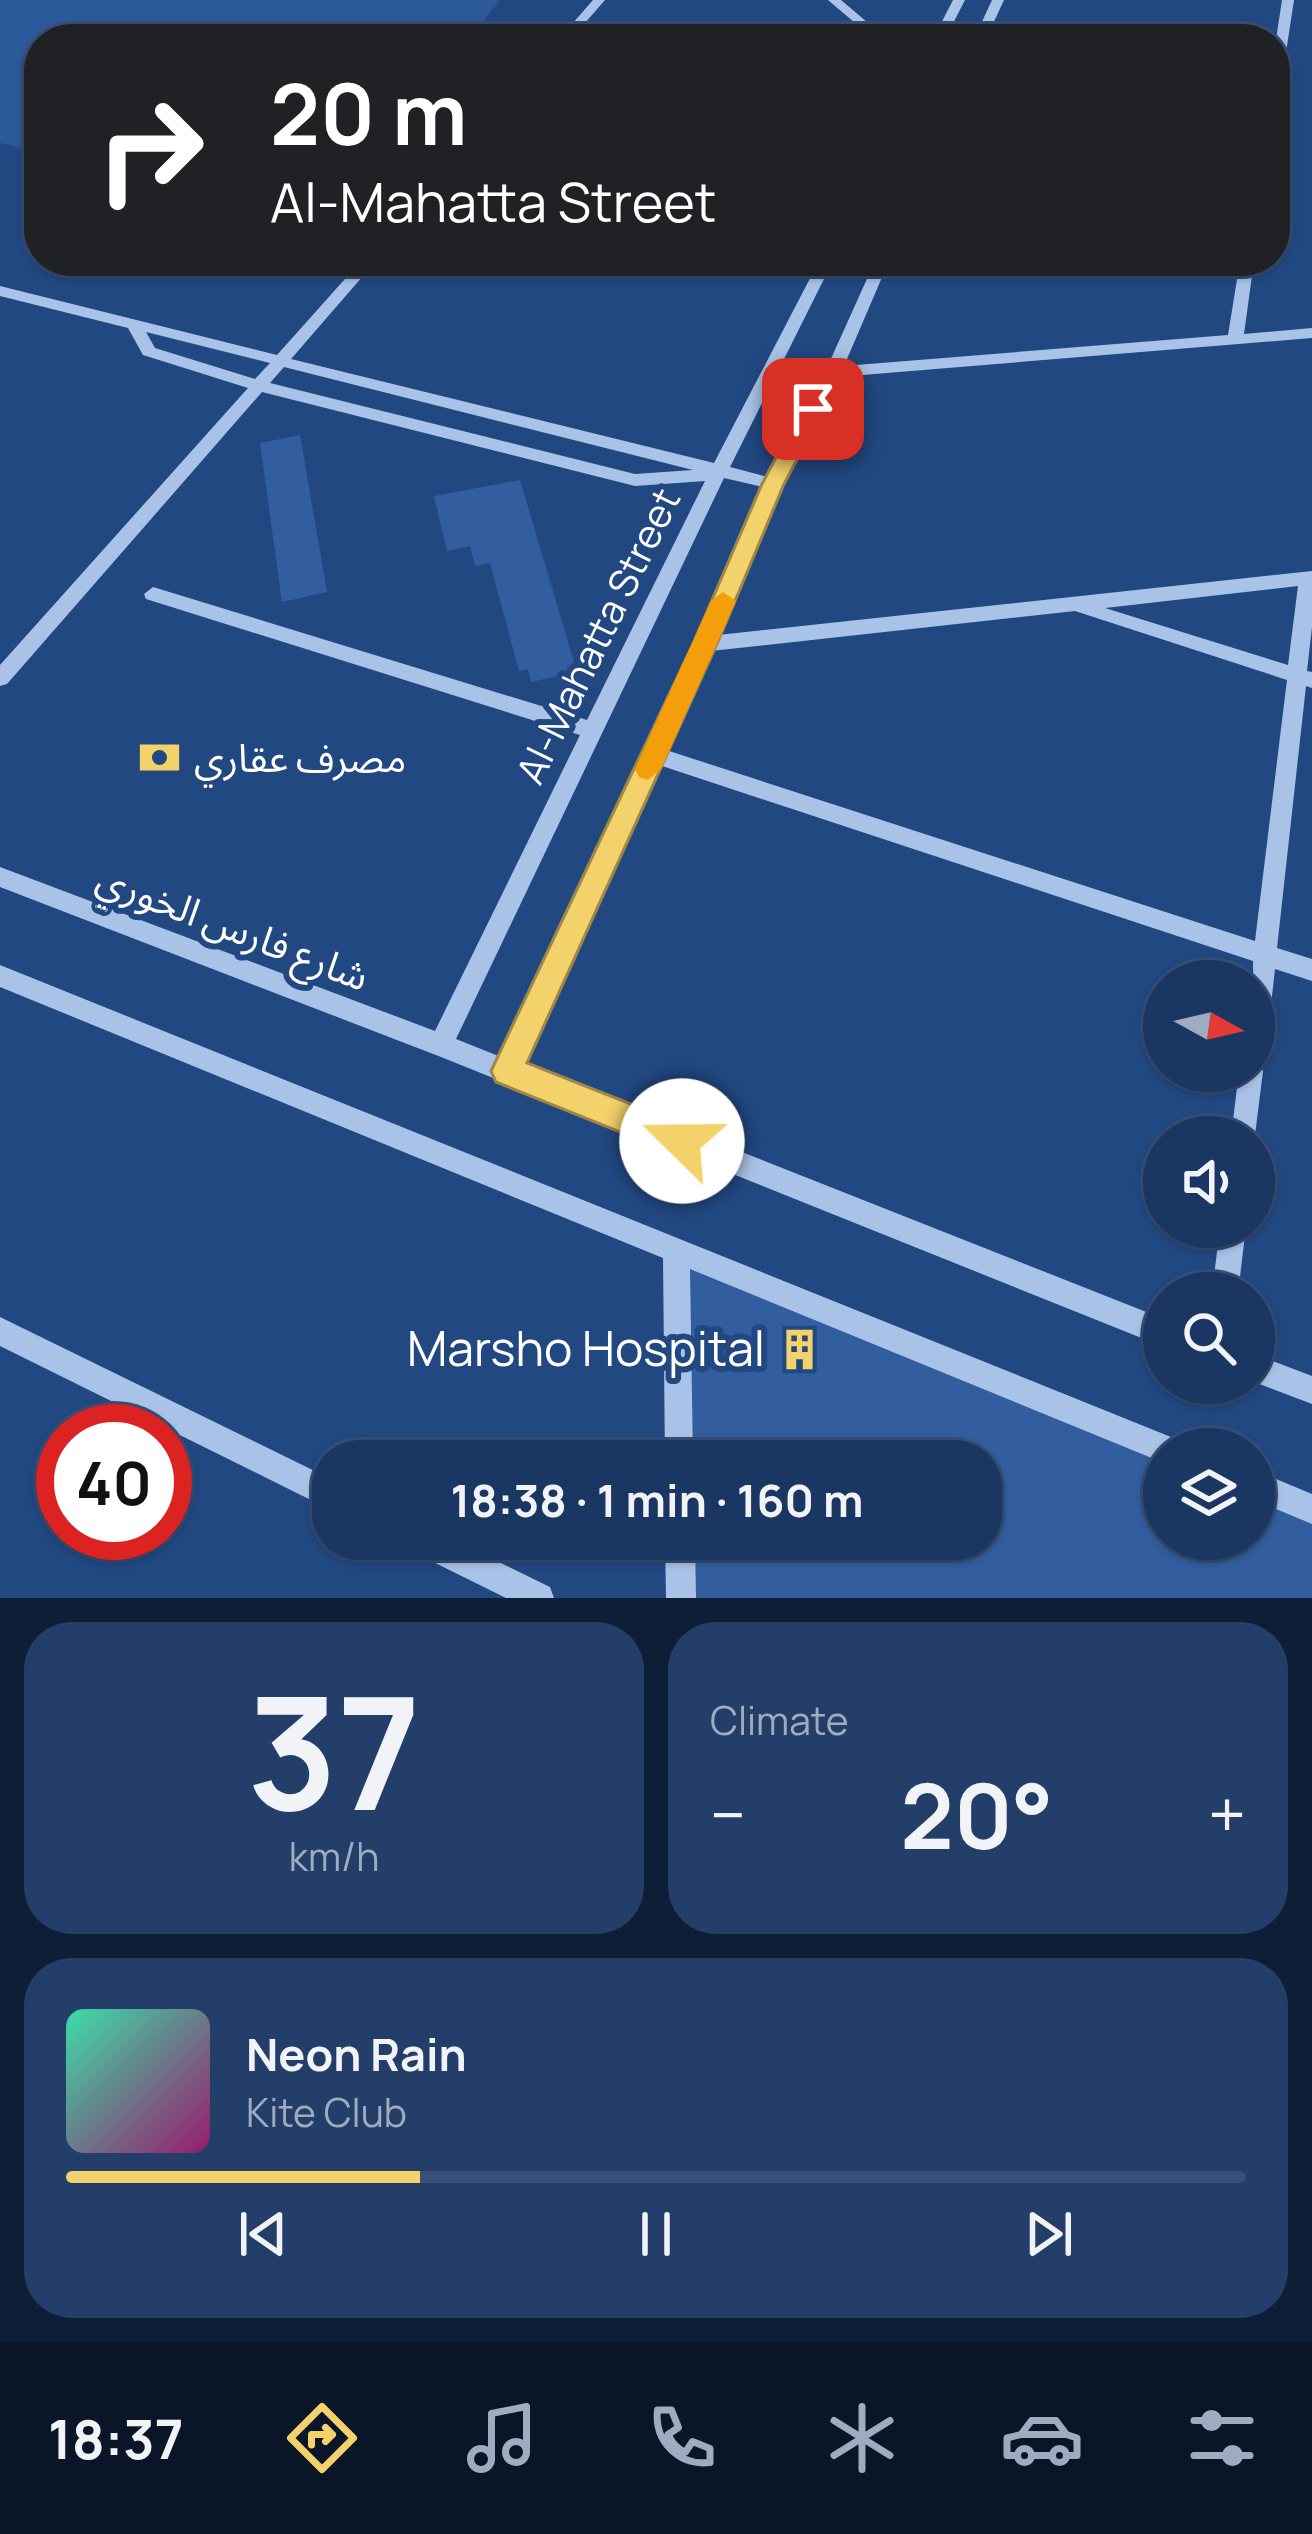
<!DOCTYPE html>
<meta charset="utf-8">
<style>
:root{--surface:#1a3662;--page:#233e68;--text:#f1f3f6;--muted:#9fabbe;--line:#385077;--accent:#f4d26b}
body{margin:0;font-family:Manrope,"Noto Sans Arabic",sans-serif;background:var(--page);color:var(--text);height:100vh;display:flex;flex-direction:column;font-size:45px;white-space:nowrap}
*{box-sizing:border-box;margin:0}
p{font-size:39px;color:var(--muted)}
.icon{flex:none;width:66px;height:66px;fill:none;stroke:currentColor;stroke-width:2;stroke-linecap:round;stroke-linejoin:round}
.map{position:relative;height:1598px;overflow:hidden}
.drawer{display:flex;flex-direction:column;gap:24px;padding:24px;background:#0e1e36;flex:1}
.drawer>*{flex:none}
.top-card{position:absolute;left:24px;top:24px;width:1266px;height:252px;border-radius:48px;box-shadow:0 3px 9px #0004,0 0 0 3px var(--line);background:#202124;color:#fff;overflow:hidden}
.needle{width:78px;rotate:98deg}
.fabs{position:absolute;left:1143px;top:960px;display:grid;gap:24px}
.fabs a{display:grid;place-items:center;width:132px;height:132px;border-radius:50%;background:var(--surface);box-shadow:0 3px 9px #0004,0 0 0 3px var(--line);font-size:60px}
.speed{position:absolute;left:36px;top:1404px;display:flex;gap:24px;font-size:60px;font-weight:700;text-align:center}
.speed>*{display:grid;place-content:center;width:156px;height:156px;border-radius:50%;background:var(--surface);box-shadow:0 3px 9px #0004,0 0 0 3px var(--line);line-height:1}
.speed .limit{border:18px solid #d22;background:#fff;color:#111}
.pin{position:absolute;display:grid;place-items:center;width:102px;height:102px;color:#fff;margin:-51px;border-radius:24px;box-shadow:0 6px 18px #0006}
.me{position:absolute;width:132px;margin:-66px;rotate:292deg;stroke-linejoin:round;filter:drop-shadow(0 0 9px #0008)}
.turn{display:flex;align-items:center;gap:42px;height:252px;padding:0 48px;font-size:54px}
.turn .icon{width:156px;height:156px;stroke-width:2.5}
.turn b{display:block;font-size:84px;line-height:102px}
.big{font-size:90px;font-weight:700;line-height:1.1}
.drawer .card{flex:1;display:flex;flex-direction:column;justify-content:center;gap:18px;min-width:0;padding:0 42px;border-radius:48px;background:var(--page)}
.drawer .dial{align-items:center;gap:0}
.dial b{font-size:156px;line-height:1}
.song{display:flex;align-items:center;gap:36px}
.cover{width:144px;height:144px;border-radius:18px;background:linear-gradient(135deg,hsl(160 70% 55%),hsl(320 70% 35%))}
.played{height:12px;border-radius:6px;background:linear-gradient(90deg,var(--accent) 30%,var(--line) 30%)}
.keys{display:flex;justify-content:space-around;direction:ltr}
.heat{display:flex;justify-content:space-between;align-items:center;font-size:66px;direction:ltr}
.drawer .tiles{flex:1;display:grid;gap:24px;grid-template-columns:1fr 1fr}
.card:last-child{grid-column:span 2}
.trip{position:absolute;left:312px;top:1440px;width:690px;height:120px;border-radius:48px;background:var(--surface);box-shadow:0 3px 9px #0004,0 0 0 3px var(--line);font-weight:700;line-height:120px;text-align:center}
.tabs{display:flex;height:192px;justify-content:space-around;align-items:center;background:#0a1627;color:var(--muted)}
.tabs .icon{width:84px;height:84px}
.tabs .on{color:var(--accent)}
.tabs b{font-size:54px;color:var(--text)}
.map>svg:first-child{display:block}
</style>
<div class="map">
<svg width="1312" height="1598" viewBox="0 0 1312 1598">
<rect width="100%" height="100%" fill="#224882"/>
<polygon fill="#2c599a" points="0,0 500,0 469,39 39,39 39,152 0,143"/>
<g fill="#325e9f">
<polygon points="300,435 327,592 282,602 260,443"/>
<polygon points="520,480 577,672 531,682 528,669 519,671 490,563 475,566 470,546 447,551 434,496"/>
<polygon points="676,1249 1164,1448 1164,1539 1254,1539 1254,1485 1312,1509 1312,1598 681,1598 680,1539 981,1539 981,1461 679,1461"/>
</g>
<g fill="none" stroke-linecap="round" stroke-linejoin="round">
<g fill="#a9c3e8" fill-rule="evenodd">
<polygon points="593,0 605,0 571,39 559,39"/>
<polygon points="828,0 841,0 887,39 874,39"/>
<polygon points="953,0 965,0 945,39 933,39"/>
<polygon points="992,0 1004,0 986,39 974,39"/>
<polygon points="1282,0 1294,0 1281,85 1275,89 1275,46"/>
<path d="M361,261h15l-85,98 423,104 105,-202h14l-103,206 38,10 57,-105 50,-111h14l-45,105 384,-31 12,-74h14l-10,73 68,-6v10l-474,39 -56,107 -64,151 594,-64v56l-5,44 5,1v16l-6,-2 -29,262 35,11v22l-37,-12 -9,81 -4,8 -6,3 7,10 -9,72v-6h-23l8,-66h15l-1,-110 -594,-196 -137,300 642,254v28l-723,-290 -441,-170v-20l435,164 145,-296 -434,-136 -2,-5 9,-7 434,133 118,-239 -70,5 -373,-94 -255,292 -7,2v-21l248,-277 -105,-33 -15,-27 -128,-32v-10l277,69zM146,332l124,31 -15,16 -100,-31zM284,367l409,103 -58,4 -365,-91zM724,478l39,9 -68,157 -194,413 -45,-18zM1298,586l-10,79 -183,-57zM1075,611l212,69 -32,261 -589,-191 45,-99z"/>
<polygon points="0,965 1166,1435 1176,1439 1180,1449 1164,1449 1164,1463 690,1269 693,1461 665,1461 663,1258 0,987"/>
<polygon points="1220,1227 1246,1227 1238,1293 1212,1293"/>
<polygon points="0,1317 333,1480 333,1511 0,1346"/>
<polygon points="1254,1354 1312,1376 1312,1404 1254,1382"/>
<polygon points="1254,1470 1312,1494 1312,1524 1254,1500"/>
<polygon points="405,1539 452,1539 550,1587 554,1598 506,1598 409,1550"/>
<polygon points="665,1539 695,1539 696,1598 666,1598"/>
</g>
</g>
<polygon fill="#f4d26b" stroke="#9f8846" stroke-width="3" points="813,402 824,409 784,484 717,644 527,1063 694,1129 699,1141 694,1152 682,1157 496,1082 491,1071 693,644 762,484 802,409"/>
<polygon fill="#f59e0b" points="723,592 736,601 661,769 648,780 639,777 635,769 711,601"/>
<defs>
<symbol id="bank-bare" viewBox="-9 -9 18 18"><path d="M-6-4H6V4H-6ZM0-2.3a2.3 2.3 0 1 0 0 4.6a2.3 2.3 0 1 0 0-4.6Z" fill="#f4d26b" stroke="#224882" stroke-width="2.5" paint-order="stroke"/></symbol>
<symbol id="building-bare" viewBox="-9 -9 18 18"><path d="M-4-6H4V6H1V3H-1V6H-4ZM-2.5-4.3h1.7v1.8h-1.7ZM.8-4.3h1.7v1.8H.8ZM-2.5-1h1.7V.8h-1.7ZM.8-1h1.7V.8H.8Z" fill="#f4d26b" stroke="#224882" stroke-width="2.5" paint-order="stroke"/></symbol>
</defs>
<g fill-rule="evenodd">
<use href="#bank-bare" x="130" y="728" width="59" height="59"/>
<use href="#building-bare" x="770" y="1320" width="59" height="59"/>
</g>
<g text-anchor="middle" stroke-width="12" stroke-linejoin="round" paint-order="stroke">
<g font-size="39" fill="#fff" stroke="#224882">
<text transform="translate(598 636) rotate(-64)" y="14">Al-Mahatta Street</text>
<text transform="translate(233 927) rotate(21)" y="14">شارع فارس الخوري</text>
</g>
<g font-size="39" fill="#fff" stroke="#224882" text-anchor="start">
<text x="194" y="772">مصرف عقاري</text>
</g>
<g font-size="48" fill="#fff" stroke="#224882" text-anchor="end">
<text x="765" y="1366">Marsho Hospital</text>
</g>
</g>
</svg>
<div class="fabs">
<a><svg class="needle" viewBox="-14 -14 28 28"><path d="M0-13l5 13h-10z" fill="#e53935"/><path d="M0 13l5-13h-10z" fill="#9fabbe"/></svg></a>
<a><svg class="icon" aria-label="sound" viewBox="0 0 24 24"><path d="M4 9h4l5-4v14l-5-4H4zM17 9q2 3 0 6"/></svg></a>
<a><svg class="icon" aria-label="search" viewBox="0 0 24 24"><circle cx="10" cy="10" r="6"/><path d="M15 15l6 6"/></svg></a>
<a><svg class="icon" aria-label="layers" viewBox="0 0 24 24"><path d="M12 4l9 5-9 5-9-5zM3 14l9 5 9-5"/></svg></a>
</div>
<div class="speed"><div class="limit">40</div></div>
<div class="pin" style="left:813px;top:409px;background:#d93025"><svg class="icon" aria-label="arrive" viewBox="0 0 24 24"><path d="M6 21V4h12l-3 4 3 4H6"/></svg></div>
<svg class="me" style="left:682px;top:1141px" viewBox="-20 -20 40 40"><circle r="19" fill="#fff"/><path d="M0-13L10 11 0 6-10 11z" fill="#f4d26b"/></svg>
<div class="trip">18:38 · 1 min · 160 m</div>
<div class="top-card">
<div class="turn"><svg class="icon" aria-label="right" viewBox="0 0 24 24"><path d="M7 20v-9h11M14 6l5 5-5 5"/></svg><div><b>20 m</b>Al-Mahatta Street</div></div>
</div>
</div>
<section class="drawer">
<div class="tiles">
<div class="card dial"><b>37</b><p>km/h</p></div>
<div class="card"><p>Climate</p>
<div class="heat"><a>−</a><b class="big">20°</b><a>+</a></div>
</div>
<div class="card">
<div class="song"><i class="cover"></i><div><b>Neon Rain</b><p>Kite Club</p></div></div>
<div class="played"></div>
<div class="keys"><svg class="icon" aria-label="previous" viewBox="0 0 24 24"><path d="M18 5L8 12l10 7zM5 5v14"/></svg><svg class="icon" aria-label="pause" viewBox="0 0 24 24"><path d="M8 5v14M16 5v14"/></svg><svg class="icon" aria-label="next" viewBox="0 0 24 24"><path d="M6 5l10 7-10 7zM19 5v14"/></svg></div>
</div>
</div>
</section>
<nav class="tabs">
<b>18:37</b>
<svg class="icon on" aria-label="directions" viewBox="0 0 24 24"><path d="M12 3l9 9-9 9-9-9zM9 14v-3h6M13 9l2 2-2 2"/></svg>
<svg class="icon" aria-label="music" viewBox="0 0 24 24"><path d="M9 18V5l10-2v13"/><circle cx="6" cy="18" r="3"/><circle cx="16" cy="16" r="3"/></svg>
<svg class="icon" aria-label="phone" viewBox="0 0 24 24"><path d="M5 4h4l2 5-3 2q2 4 5 5l2-3 5 2v4C11 20 4 13 5 4z"/></svg>
<svg class="icon" aria-label="climate" viewBox="0 0 24 24"><path d="M12 3v18M4 7l16 10M4 17L20 7"/></svg>
<svg class="icon" aria-label="car" viewBox="0 0 24 24"><path d="M5 17H2v-5l4-1 3-4h7l3 4 3 1v5h-3M9 17h6M6 11h13"/><circle cx="7" cy="17" r="2"/><circle cx="17" cy="17" r="2"/></svg>
<svg class="icon" aria-label="filters" viewBox="0 0 24 24"><path d="M4 7h16M4 17h16"/><circle cx="9" cy="7" r="2"/><circle cx="15" cy="17" r="2"/></svg>
</nav>
